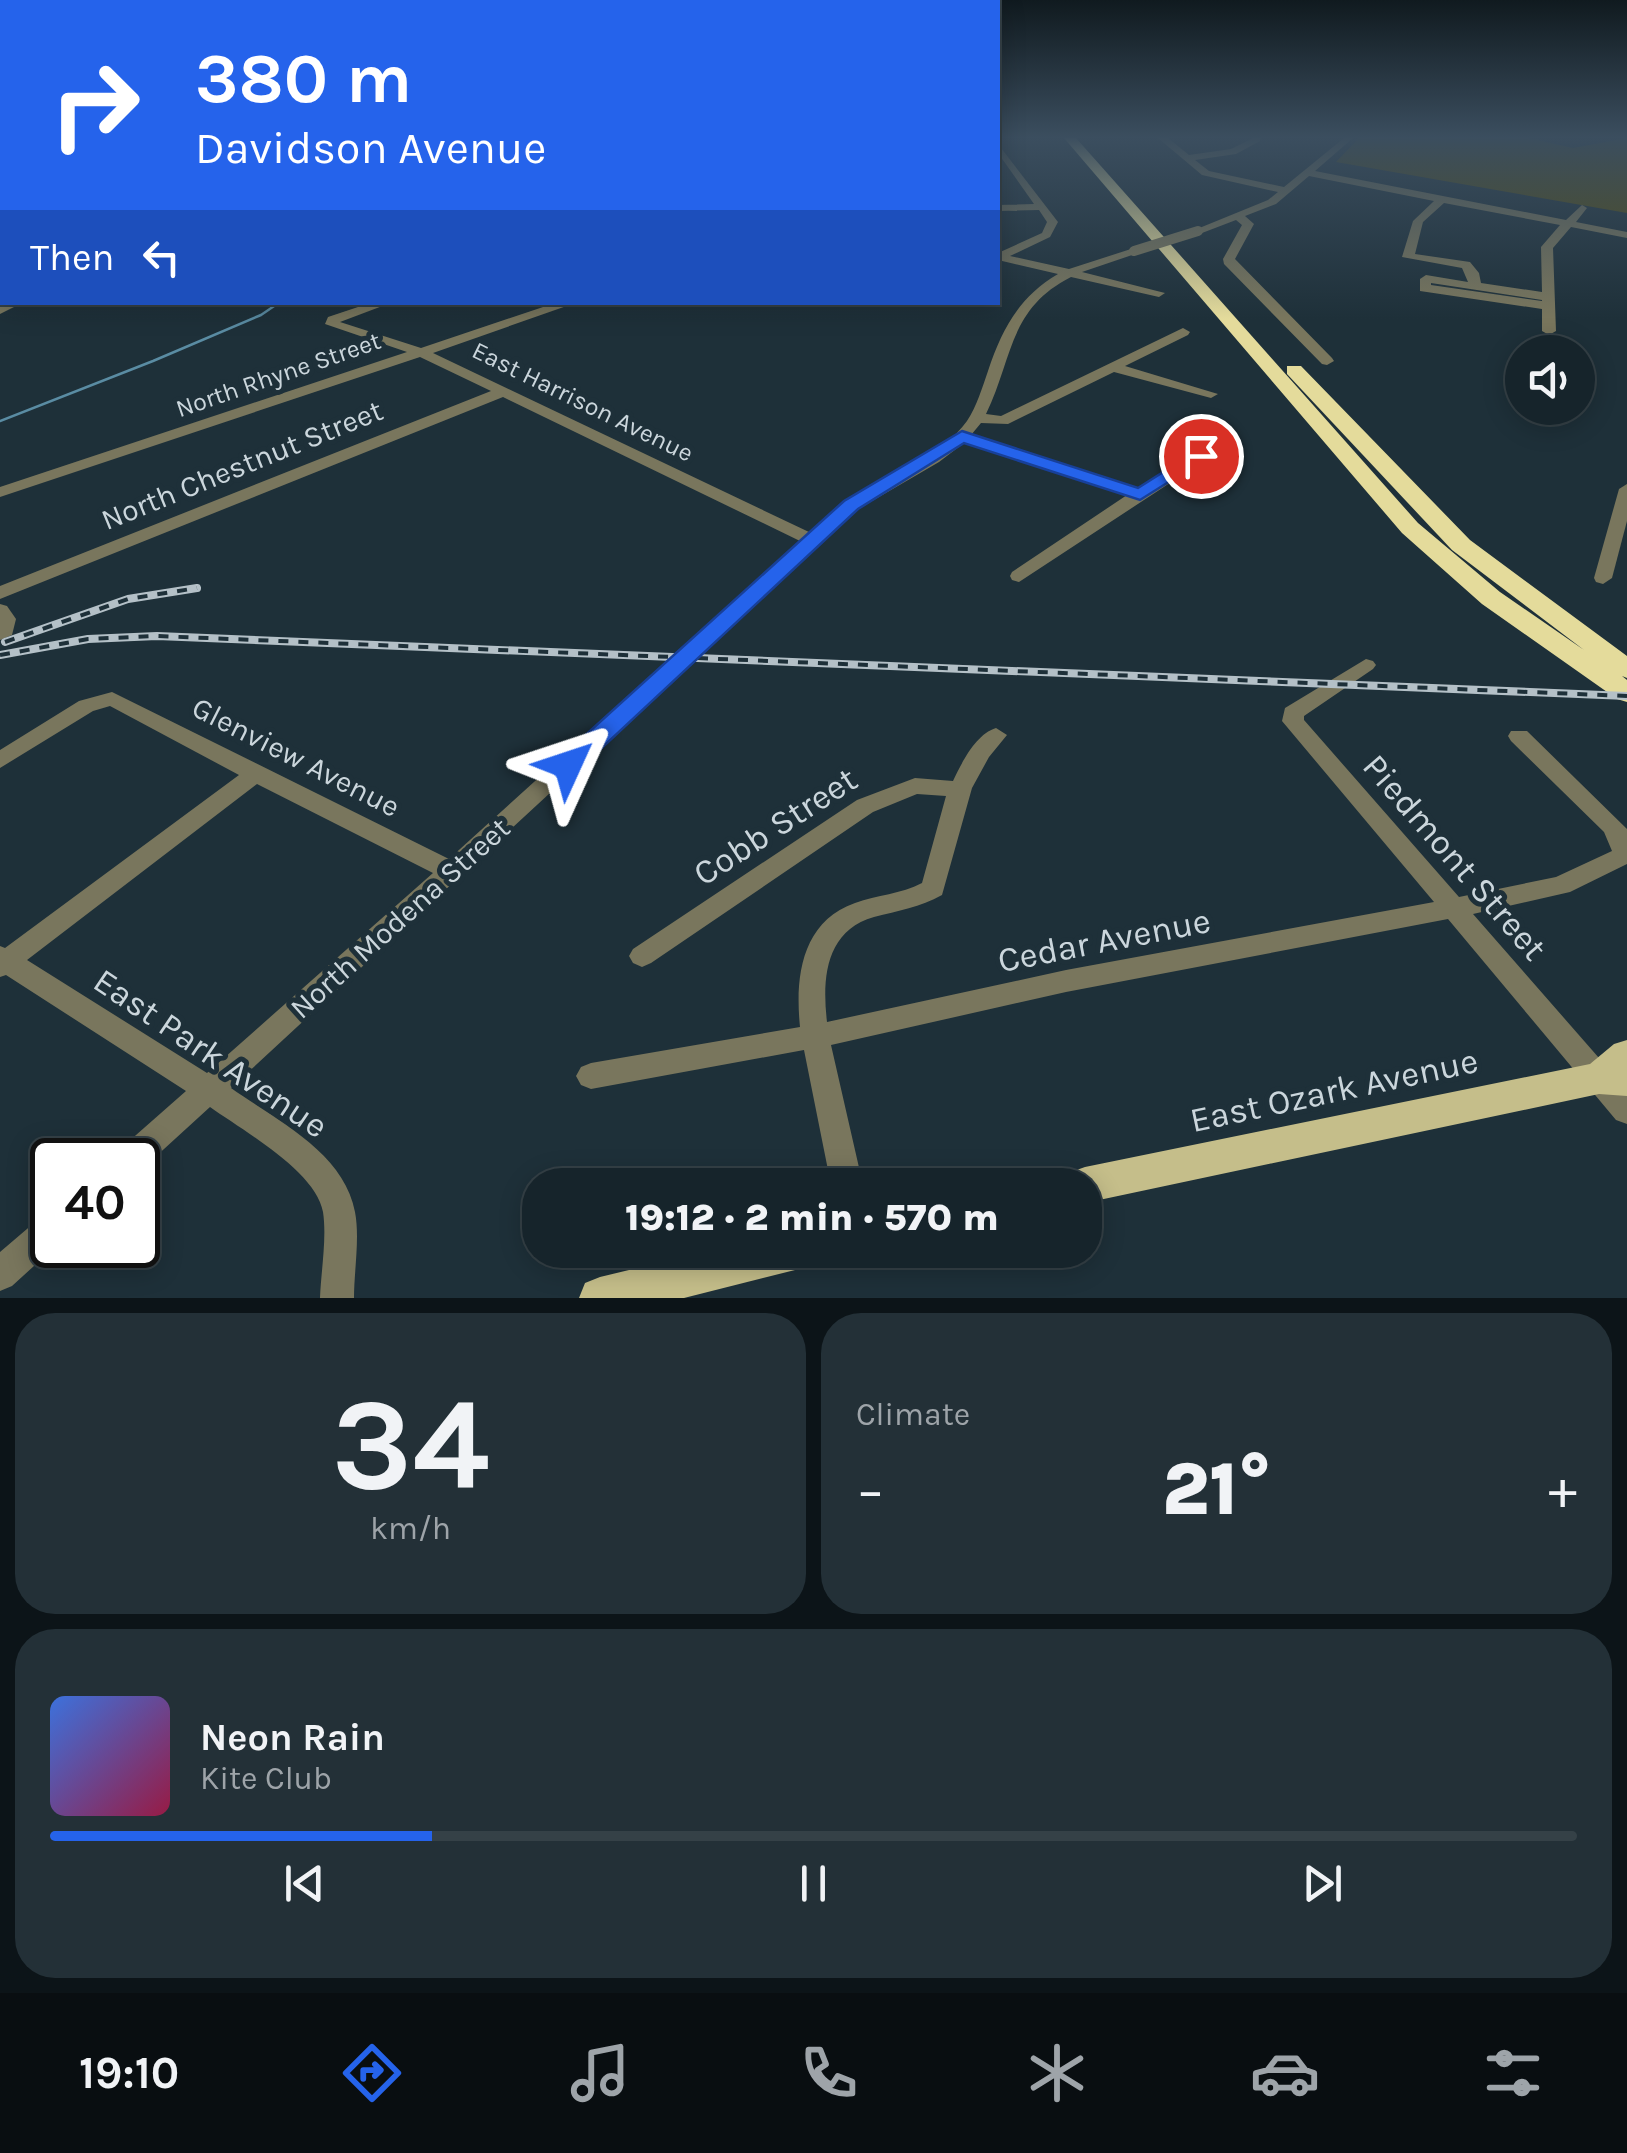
<!DOCTYPE html>
<meta charset="utf-8">
<style>
:root{--surface:#16242b;--page:#233037;--text:#f1f3f6;--muted:#9ea4a9;--line:#354147;--accent:#2563eb}
body{margin:0;font-family:Karla,sans-serif;background:var(--page);color:var(--text);height:100vh;display:flex;flex-direction:column;font-size:38px;white-space:nowrap}
*{box-sizing:border-box;margin:0}
p{font-size:32px;color:var(--muted)}
.icon{flex:none;width:55px;height:55px;fill:none;stroke:currentColor;stroke-width:2;stroke-linecap:round;stroke-linejoin:round}
.map{position:relative;height:1298px;overflow:hidden}
.side{display:flex;flex-direction:column;gap:15px;padding:15px;background:#0c1418;flex:1}
.side>*{flex:none}
.guide{position:absolute;left:0px;top:0px;width:1000px;height:305px;box-shadow:0 5px 25px #0003,0 0 0 2px var(--line);background:#2563eb;color:#fff;overflow:hidden}
.buttons{position:absolute;left:1505px;top:335px;display:grid;gap:20px}
.buttons a{display:grid;place-items:center;width:90px;height:90px;border-radius:50%;background:var(--surface);box-shadow:0 5px 25px #0003,0 0 0 2px var(--line);font-size:50px}
.speed{position:absolute;left:30px;top:1138px;display:flex;gap:20px;font-size:50px;font-weight:700;text-align:center}
.speed>*{display:grid;place-content:center;width:130px;height:130px;border-radius:50%;background:var(--surface);box-shadow:0 5px 25px #0003,0 0 0 2px var(--line);line-height:1}
.speed .limit{border:5px solid #111;border-radius:15px;background:#fff;color:#111}
.pin{position:absolute;display:grid;place-items:center;width:85px;height:85px;color:#fff;margin:-42px;border:5px solid #fff;border-radius:50%;box-shadow:0 2px 10px #0007}
.me{position:absolute;width:110px;margin:-55px;rotate:48deg;stroke-linejoin:round;filter:drop-shadow(0 0 8px #0008)}
.turn{display:flex;align-items:center;gap:35px;height:210px;padding:0 30px;font-size:45px}
.turn .icon{width:130px;height:130px;stroke-width:2.5}
.turn b{display:block;font-size:70px;line-height:85px}
.then{display:flex;align-items:center;height:95px;padding:0 30px;background:#0003;gap:20px;font-size:38px}
.big{font-size:75px;font-weight:800;line-height:1.1}
.side .tile{flex:1;display:flex;flex-direction:column;justify-content:center;gap:15px;min-width:0;padding:0 35px;border-radius:40px;background:var(--page)}
.side .dial{align-items:center;gap:0}
.dial b{font-size:130px;line-height:1}
.song{display:flex;align-items:center;gap:30px}
.cover{width:120px;height:120px;border-radius:15px;background:linear-gradient(135deg,hsl(220 70% 55%),hsl(340 70% 35%))}
.played{height:10px;border-radius:5px;background:linear-gradient(90deg,var(--accent) 25%,var(--line) 25%)}
.keys{display:flex;justify-content:space-around;direction:ltr}
.heat{display:flex;justify-content:space-between;align-items:center;font-size:55px;direction:ltr}
.side .tiles{flex:1;display:grid;gap:15px;grid-template-columns:1fr 1fr}
.tile:last-child{grid-column:span 2}
.trip{position:absolute;left:522px;top:1168px;width:580px;height:100px;border-radius:40px;background:var(--surface);box-shadow:0 5px 25px #0003,0 0 0 2px var(--line);font-weight:800;line-height:100px;text-align:center}
.tabs{display:flex;height:160px;justify-content:space-around;align-items:center;background:#090e11;color:var(--muted)}
.tabs .icon{width:70px;height:70px}
.tabs .current{color:var(--accent)}
.tabs b{font-size:45px;color:var(--text)}
.map>svg:first-child{display:block}
</style>
<div class="map">
<svg width="1627" height="1298" viewBox="0 0 1627 1298">
<rect width="100%" height="100%" fill="#1e3039"/>
<polygon fill="#554d0e" points="1359,138 1528,138 1573,148 1627,138 1627,213 1336,162"/>
<g fill="none" stroke-linecap="round" stroke-linejoin="round">
<polyline stroke="#5a8ca3" stroke-width="2.5" points="0,421 153,361 261,315 280,302"/>
<g fill="#79765d" fill-rule="evenodd">
<path d="M1158,138h10l21,17 42,-6 22,-11h8l-1,3 -24,13 -41,6 14,11 75,16 60,-49h9l-38,33 251,49 16,-15 5,3 -11,14 51,10v6l-56,-11 -18,21 3,83 -7,4 -7,-4v-22l-122,-18v-12l6,-4 42,7 -6,-14 -60,-11 11,-36 21,-20 -125,-25 -33,28 -31,12 9,8 -19,35 97,99 2,3 -7,4 -5,-1 -98,-100 -1,-5 19,-34 -6,-5 -34,13 -10,-2 76,-31 10,-8 -76,-17zM1444,203l116,22 -19,22 1,45 -61,-9 -2,-10 -9,-11 -55,-8 8,-32zM1431,283l111,17v1l-111,-16z"/>
<path d="M998,144l60,78 -8,15 -40,19 59,13 65,-21 4,1v4l-56,19 83,21 -6,4 -88,-20c-63,32 -58,82 -85,137l15,2 182,-88 7,4 -2,3 -63,31 93,28 -7,4 -97,-26 -106,52 -27,-1 -10,12 167,53 89,-55h10v6l-218,143 -7,-2 -2,-4 2,-4 115,-77 -163,-52 -25,19 -84,49 -624,577c45,32 113,64 124,124 5,26 -1,59 -1,86h-34c1,-27 7,-60 3,-86 -7,-41 -81,-82 -113,-105l-69,63 -3,1v-11h-23l4,-10 67,-59 -180,-116 -6,2v-31l5,2 234,-173 -129,-69 -17,5 -93,57v-18l79,-49 33,-9 337,167 351,-318 -297,-144 -503,202v-13l491,-195 -71,-34 -420,140v-10l407,-135 -82,-28 3,-7 45,-15h20l-53,20 81,26 137,-46h20l-145,51 376,179c16,-14 32,-27 50,-37 35,-22 83,-39 108,-74 10,-15 15,-33 21,-50 14,-42 31,-74 70,-97l-60,-14v-7l44,-20 5,-11 -8,-12 -41,1v-6l36,-1 -36,-51zM257,784l176,89 -226,200 -180,-113z"/>
<polygon points="2,151 2,157 0,158 0,152"/>
<polygon points="2,171 2,177 0,178 0,172"/>
<polygon points="6,302 24,302 0,314 0,305"/>
<polygon points="1627,484 1627,521 1612,578 1603,584 1596,582 1594,578 1619,489"/>
<polygon points="0,604 7,606 16,619 12,635 0,640"/>
<path d="M1366,659l7,2 3,4 -3,4 -69,47v4l155,177 97,-20 56,-26 -8,-19 -93,-91 -3,-5 3,-5h16l100,98v35l-57,28 -97,22 154,176v34l-11,-4 -168,-201 -382,73 -235,53 32,140h-32l-27,-135 -213,39 -10,-4 -5,-9 5,-9 10,-4 209,-36c-5,-49 1,-105 55,-124 22,-8 46,-9 67,-20l24,-87 -29,-2 -44,18 -222,151 -9,4 -9,-4 -4,-7 4,-7 224,-149 58,-22 38,3c9,-19 23,-47 43,-53l11,7 -18,22 -17,31 -30,107c-22,12 -44,16 -68,22 -49,14 -52,62 -47,105l239,-52 368,-68 -152,-181 3,-13z"/>
<polygon points="52,1212 52,1245 57,1245 12,1286 0,1291 0,1252 41,1217"/>
</g>
<g fill="#c5be8a" fill-rule="evenodd">
<polygon points="1627,1040 1627,1096 1599,1094 1085,1203 1085,1185 1065,1185 1071,1172 1085,1167 1590,1064 1614,1044"/>
<polygon points="712,1250 815,1250 809,1264 795,1270 684,1298 579,1298 585,1283 600,1277"/>
</g>
<polygon fill="#e4db9b" fill-rule="evenodd" points="1064,138 1076,138 1418,523 1500,592 1584,650 1452,550 1287,374 1287,366 1301,366 1470,540 1627,656 1627,678 1622,676 1627,680 1627,702 1617,699 1482,604 1402,533"/>
<defs>
<g id="rail">
<polyline points="5,642 128,599 197,588"/>
<polyline points="0,655 88,639 157,636 1627,696"/>
</g>
</defs>
<use href="#rail" stroke="#b4c0c7" stroke-width="8"/>
<use href="#rail" stroke="#1e3039" stroke-width="4" stroke-dasharray="10" stroke-linecap="butt"/>
<polyline stroke="#79765d" stroke-width="10" points="1134,251 1198,231"/>
</g>
<linearGradient id="sky" x2="0" y2="1"><stop stop-color="#101a1f"/><stop offset="0.43" stop-color="#3b4e5f"/><stop offset="1" stop-color="#3b4e5f" stop-opacity="0"/></linearGradient>
<rect width="1627" height="319" fill="url(#sky)"/>
<polygon fill="#2563eb" stroke="#184099" stroke-width="2.5" points="962,431 1138,488 1195,452 1201,450 1210,456 1140,500 964,443 858,509 577,771 559,771 555,765 559,759 844,501"/>
<g text-anchor="middle" stroke-width="10" stroke-linejoin="round" paint-order="stroke">
<g font-size="25" fill="#cbd6dc" stroke="#1e3039">
<text transform="translate(278 374) rotate(-19)" y="9">North Rhyne Street</text>
<text transform="translate(583 401) rotate(26)" y="9">East Harrison Avenue</text>
</g>
<g font-size="30" fill="#cbd6dc" stroke="#1e3039">
<text transform="translate(242 465) rotate(-22)" y="10">North Chestnut Street</text>
<text transform="translate(296 757) rotate(27)" y="10">Glenview Avenue</text>
<text transform="translate(400 918) rotate(-42)" y="10">North Modena Street</text>
</g>
<g font-size="35" fill="#cbd6dc" stroke="#1e3039">
<text transform="translate(775 826) rotate(-33)" y="12">Cobb Street</text>
<text transform="translate(1455 857) rotate(49)" y="12">Piedmont Street</text>
<text transform="translate(1104 940) rotate(-11)" y="12">Cedar Avenue</text>
<text transform="translate(211 1053) rotate(34)" y="12">East Park Avenue</text>
<text transform="translate(1334 1090) rotate(-12)" y="12">East Ozark Avenue</text>
</g>
</g>
</svg>
<div class="buttons">
<a><svg class="icon" aria-label="sound" viewBox="0 0 24 24"><path d="M4 9h4l5-4v14l-5-4H4zM17 9q2 3 0 6"/></svg></a>
</div>
<div class="speed"><div class="limit">40</div></div>
<div class="pin" style="left:1201px;top:456px;background:#d93025"><svg class="icon" aria-label="arrive" viewBox="0 0 24 24"><path d="M6 21V4h12l-3 4 3 4H6"/></svg></div>
<svg class="me" style="left:568px;top:765px" viewBox="-20 -20 40 40"><path d="M0-17L14 15 0 8-14 15z" fill="#2563eb" stroke="#fff" stroke-width="4"/></svg>
<div class="trip">19:12 · 2 min · 570 m</div>
<div class="guide">
<div class="turn"><svg class="icon" aria-label="right" viewBox="0 0 24 24"><path d="M7 20v-9h11M14 6l5 5-5 5"/></svg><div><b>380 m</b>Davidson Avenue</div></div>
<div class="then">Then<svg class="icon" aria-label="left" viewBox="0 0 24 24"><path d="M17 20v-9H6M10 6l-5 5 5 5"/></svg></div>
</div>
</div>
<section class="side">
<div class="tiles">
<div class="tile dial"><b>34</b><p>km/h</p></div>
<div class="tile"><p>Climate</p>
<div class="heat"><a>−</a><b class="big">21°</b><a>+</a></div>
</div>
<div class="tile">
<div class="song"><i class="cover"></i><div><b>Neon Rain</b><p>Kite Club</p></div></div>
<div class="played"></div>
<div class="keys"><svg class="icon" aria-label="previous" viewBox="0 0 24 24"><path d="M18 5L8 12l10 7zM5 5v14"/></svg><svg class="icon" aria-label="pause" viewBox="0 0 24 24"><path d="M8 5v14M16 5v14"/></svg><svg class="icon" aria-label="next" viewBox="0 0 24 24"><path d="M6 5l10 7-10 7zM19 5v14"/></svg></div>
</div>
</div>
</section>
<nav class="tabs">
<b>19:10</b>
<svg class="icon current" aria-label="directions" viewBox="0 0 24 24"><path d="M12 3l9 9-9 9-9-9zM9 14v-3h6M13 9l2 2-2 2"/></svg>
<svg class="icon" aria-label="music" viewBox="0 0 24 24"><path d="M9 18V5l10-2v13"/><circle cx="6" cy="18" r="3"/><circle cx="16" cy="16" r="3"/></svg>
<svg class="icon" aria-label="phone" viewBox="0 0 24 24"><path d="M5 4h4l2 5-3 2q2 4 5 5l2-3 5 2v4C11 20 4 13 5 4z"/></svg>
<svg class="icon" aria-label="climate" viewBox="0 0 24 24"><path d="M12 3v18M4 7l16 10M4 17L20 7"/></svg>
<svg class="icon" aria-label="car" viewBox="0 0 24 24"><path d="M5 17H2v-5l4-1 3-4h7l3 4 3 1v5h-3M9 17h6M6 11h13"/><circle cx="7" cy="17" r="2"/><circle cx="17" cy="17" r="2"/></svg>
<svg class="icon" aria-label="filters" viewBox="0 0 24 24"><path d="M4 7h16M4 17h16"/><circle cx="9" cy="7" r="2"/><circle cx="15" cy="17" r="2"/></svg>
</nav>
